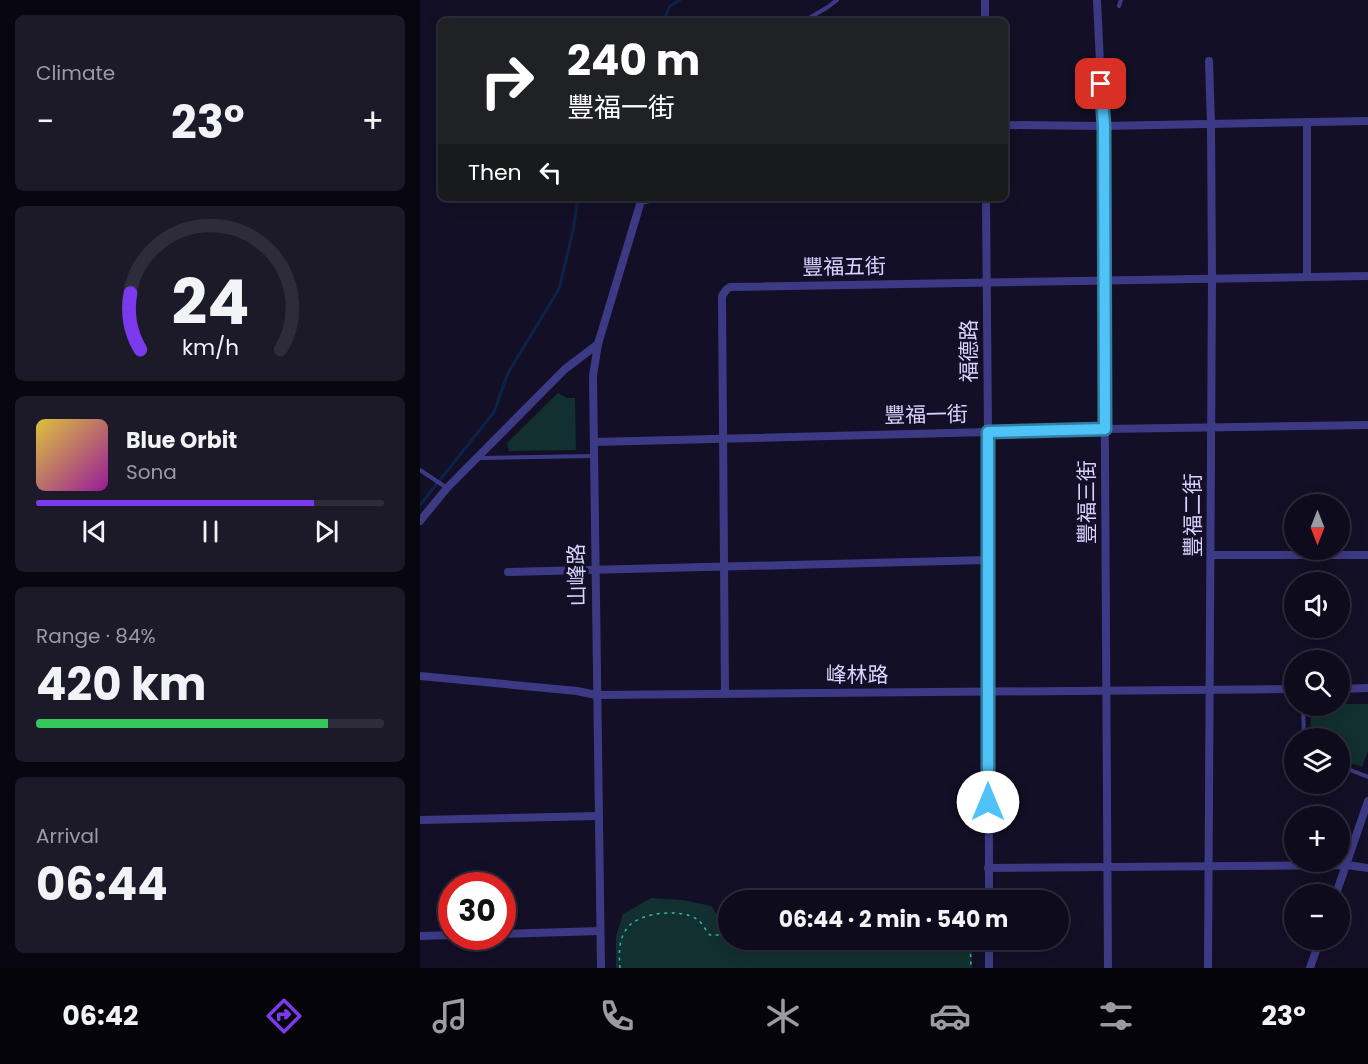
<!DOCTYPE html>
<meta charset="utf-8">
<style>
:root{--surface:#0e0b1c;--page:#1c1929;--text:#f1f3f6;--muted:#9b9ba3;--line:#2e2b3b;--accent:#7c3aed}
body{margin:0;font-family:Poppins,"Noto Sans TC",sans-serif;background:var(--page);color:var(--text);height:100vh;display:flex;flex-direction:column;font-size:22px;white-space:nowrap}
*{box-sizing:border-box;margin:0}
p{font-size:20px;color:var(--muted)}
.icon{flex:none;width:33px;height:33px;fill:none;stroke:currentColor;stroke-width:2;stroke-linecap:round;stroke-linejoin:round}
.map{position:relative;flex:1;overflow:hidden}
.details{display:flex;flex-direction:column;gap:15px;padding:15px;background:#08060f;width:420px}
.details>*{flex:none}
.guide{position:absolute;left:18px;top:18px;width:570px;height:183px;border-radius:9px;box-shadow:0 3px 15px #0003,0 0 0 2px var(--line);background:#202124;color:#fff;overflow:hidden}
.needle{width:39px;rotate:180deg}
.controls{position:absolute;left:864px;top:494px;display:grid;gap:12px}
.controls a{display:grid;place-items:center;width:66px;height:66px;border-radius:50%;background:var(--surface);box-shadow:0 3px 15px #0003,0 0 0 2px var(--line);font-size:30px}
.speed{position:absolute;left:18px;top:872px;display:flex;gap:12px;font-size:30px;font-weight:700;text-align:center}
.speed>*{display:grid;place-content:center;width:78px;height:78px;border-radius:50%;background:var(--surface);box-shadow:0 3px 15px #0003,0 0 0 2px var(--line);line-height:1}
.speed .limit{border:9px solid #d22;background:#fff;color:#111}
.pin{position:absolute;display:grid;place-items:center;width:51px;height:51px;color:#fff;margin:-26px;border-radius:12px;box-shadow:0 3px 9px #0006}
.me{position:absolute;width:66px;margin:-33px;rotate:0deg;stroke-linejoin:round;filter:drop-shadow(0 0 4px #0008)}
.turn{display:flex;align-items:center;gap:21px;height:126px;padding:0 30px;font-size:27px}
.turn .icon{width:78px;height:78px;stroke-width:2.5}
.turn b{display:block;font-size:42px;line-height:51px}
.then{display:flex;align-items:center;height:57px;padding:0 30px;background:#0003;gap:12px;font-size:22px}
.big{font-size:45px;font-weight:700;line-height:1.1}
.details .card{flex:1;display:flex;flex-direction:column;justify-content:center;gap:9px;min-width:0;padding:0 21px;border-radius:9px;background:var(--page)}
.details .dial{align-items:center;gap:0}
.dial svg{height:156px;overflow:visible;fill:none;stroke:var(--line);stroke-width:7;stroke-linecap:round;text-anchor:middle}
.dial text{fill:var(--text);stroke:none}
.song{display:flex;align-items:center;gap:18px}
.cover{width:72px;height:72px;border-radius:9px;background:linear-gradient(135deg,hsl(50 70% 55%),hsl(300 70% 35%))}
.played{height:6px;border-radius:3px;background:linear-gradient(90deg,var(--accent) 80%,var(--line) 80%)}
.keys{display:flex;justify-content:space-around;direction:ltr}
.heat{display:flex;justify-content:space-between;align-items:center;font-size:33px;direction:ltr}
.charge{height:9px;border-radius:4px;background:linear-gradient(90deg,#34c759 84%,var(--line) 0)}
.trip{position:absolute;left:298px;top:890px;width:351px;height:60px;border-radius:30px;background:var(--surface);box-shadow:0 3px 15px #0003,0 0 0 2px var(--line);font-weight:700;line-height:60px;text-align:center}
.menu{display:flex;height:96px;justify-content:space-around;align-items:center;background:#06040b;color:var(--muted)}
.menu .icon{width:42px;height:42px}
.menu .active{color:var(--accent)}
.menu b{font-size:27px;color:var(--text)}
main{display:flex;flex:1;min-height:0}
.map>svg:first-child{display:block}
</style>
<main>
<section class="details">
<div class="card"><p>Climate</p>
<div class="heat"><a>−</a><b class="big">23°</b><a>+</a></div>
</div>
<div class="card dial"><svg viewBox="0 0 100 80">
<path d="M14 69A42 42 0 1 1 86 69"/>
<path d="M14 69A42 42 0 0 1 9 40" stroke="#7c3aed"/>
<text x="50" y="56" font-size="32" font-weight="700">24</text>
<text x="50" y="72" font-size="11">km/h</text>
</svg></div>
<div class="card">
<div class="song"><i class="cover"></i><div><b>Blue Orbit</b><p>Sona</p></div></div>
<div class="played"></div>
<div class="keys"><svg class="icon" aria-label="previous" viewBox="0 0 24 24"><path d="M18 5L8 12l10 7zM5 5v14"/></svg><svg class="icon" aria-label="pause" viewBox="0 0 24 24"><path d="M8 5v14M16 5v14"/></svg><svg class="icon" aria-label="next" viewBox="0 0 24 24"><path d="M6 5l10 7-10 7zM19 5v14"/></svg></div>
</div>
<div class="card"><p>Range · 84%</p><b class="big">420 km</b><div class="charge"></div></div>
<div class="card"><p>Arrival</p><b class="big">06:44</b></div>
</section>
<div class="map">
<svg width="948" height="968" viewBox="0 0 948 968">
<rect width="100%" height="100%" fill="#130f26"/>
<g fill="#12302f">
<polygon points="138,393 147,398 155,398 156,450 89,451 87,443"/>
<polygon points="920,704 948,704 948,751 942,767 920,759 920,738 891,738 890,706 920,705"/>
<polygon points="490,894 535,897 540,900 403,900"/>
<polygon points="231,898 263,900 291,906 300,919 309,917 309,939 552,939 552,968 196,968 196,936 203,914"/>
</g>
<g fill="none" stroke-linecap="round" stroke-linejoin="round">
<g stroke="#0c2248" stroke-width="3">
<polyline points="243,21 250,6 260,0"/>
<polyline points="0,505 74,412 88,373 139,289 153,231 158,198"/>
</g>
<g stroke="#2fb8b0" stroke-width="1.5" stroke-dasharray="3 4.5" stroke-linecap="butt">
<polyline points="550,939 551,968"/>
<path d="M200,968c-1,-14 -2,-29 8,-41 12,-15 55,-19 70,-7 5,4 8,11 12,15h12l7,-3"/>
</g>
<g stroke="#3d3a85" stroke-width="4">
<polyline points="699,6 701,0"/>
<polyline points="384,21 408,7 417,0"/>
<polyline points="60,458 173,456"/>
<polyline points="0,470 27,488"/>
<polyline points="883,705 884,738"/>
<polyline points="920,766 948,777"/>
</g>
<g stroke="#3d3a85" stroke-width="8">
<polyline points="565,0 565,21"/>
<polyline points="677,0 683,126 688,968"/>
<polyline points="585,125 683,126 948,121"/>
<polyline points="566,198 568,432 569,900"/>
<polyline points="887,277 887,122"/>
<polyline points="174,442 685,429 948,425"/>
<polyline points="0,521 27,488 145,369 178,344"/>
<polyline points="791,555 948,555"/>
<polyline points="88,572 567,560"/>
<polyline points="0,676 157,691 176,695 874,689"/>
<polyline points="920,689 948,688"/>
<polyline points="305,694 302,296 306,290 310,287 948,276"/>
<polyline points="0,820 179,816"/>
<polyline points="568,868 927,865 948,868"/>
<polyline points="916,894 948,801"/>
<polyline points="82,934 180,931"/>
<polyline points="0,936 32,935"/>
<polyline points="569,939 569,968"/>
<polyline points="181,968 173,376 178,344 221,201 233,198"/>
<polyline points="788,968 792,280 791,124 789,61"/>
<polyline points="890,968 900,939"/>
</g>
</g>
<g fill="none" stroke-linecap="round" stroke-linejoin="round">
<defs>
<polyline id="route" points="568,802 568,432 685,429 684,126 681,84"/>
</defs>
<use href="#route" stroke="#337fa1" stroke-width="15"/>
<use href="#route" stroke="#4fc3f7" stroke-width="10"/>
</g>
<g text-anchor="middle" stroke-width="6" stroke-linejoin="round" paint-order="stroke">
<g font-size="21" fill="#d9d4ff" stroke="#130f26">
<text transform="translate(424 267) rotate(-1)" y="7">豐福五街</text>
<text transform="translate(549 351) rotate(-90)" y="7">福德路</text>
<text transform="translate(506 415) rotate(-1)" y="7">豐福一街</text>
<text transform="translate(667 502) rotate(-90)" y="7">豐福三街</text>
<text transform="translate(773 515) rotate(-90)" y="7">豐福二街</text>
<text transform="translate(157 575) rotate(-91)" y="7">山峰路</text>
<text x="437" y="682">峰林路</text>
</g>
</g>
</svg>
<div class="controls">
<a><svg class="needle" viewBox="-14 -14 28 28"><path d="M0-13l5 13h-10z" fill="#e53935"/><path d="M0 13l5-13h-10z" fill="#9b9ba3"/></svg></a>
<a><svg class="icon" aria-label="sound" viewBox="0 0 24 24"><path d="M4 9h4l5-4v14l-5-4H4zM17 9q2 3 0 6"/></svg></a>
<a><svg class="icon" aria-label="search" viewBox="0 0 24 24"><circle cx="10" cy="10" r="6"/><path d="M15 15l6 6"/></svg></a>
<a><svg class="icon" aria-label="layers" viewBox="0 0 24 24"><path d="M12 4l9 5-9 5-9-5zM3 14l9 5 9-5"/></svg></a>
<a>+</a>
<a>−</a>
</div>
<div class="speed"><div class="limit">30</div></div>
<div class="pin" style="left:681px;top:84px;background:#d93025"><svg class="icon" aria-label="arrive" viewBox="0 0 24 24"><path d="M6 21V4h12l-3 4 3 4H6"/></svg></div>
<svg class="me" style="left:568px;top:802px" viewBox="-20 -20 40 40"><circle r="19" fill="#fff"/><path d="M0-13L10 11 0 6-10 11z" fill="#4fc3f7"/></svg>
<div class="trip">06:44 · 2 min · 540 m</div>
<div class="guide">
<div class="turn"><svg class="icon" aria-label="right" viewBox="0 0 24 24"><path d="M7 20v-9h11M14 6l5 5-5 5"/></svg><div><b>240 m</b>豐福一街</div></div>
<div class="then">Then<svg class="icon" aria-label="left" viewBox="0 0 24 24"><path d="M17 20v-9H6M10 6l-5 5 5 5"/></svg></div>
</div>
</div>
</main>
<nav class="menu">
<b>06:42</b>
<svg class="icon active" aria-label="directions" viewBox="0 0 24 24"><path d="M12 3l9 9-9 9-9-9zM9 14v-3h6M13 9l2 2-2 2"/></svg>
<svg class="icon" aria-label="music" viewBox="0 0 24 24"><path d="M9 18V5l10-2v13"/><circle cx="6" cy="18" r="3"/><circle cx="16" cy="16" r="3"/></svg>
<svg class="icon" aria-label="phone" viewBox="0 0 24 24"><path d="M5 4h4l2 5-3 2q2 4 5 5l2-3 5 2v4C11 20 4 13 5 4z"/></svg>
<svg class="icon" aria-label="climate" viewBox="0 0 24 24"><path d="M12 3v18M4 7l16 10M4 17L20 7"/></svg>
<svg class="icon" aria-label="car" viewBox="0 0 24 24"><path d="M5 17H2v-5l4-1 3-4h7l3 4 3 1v5h-3M9 17h6M6 11h13"/><circle cx="7" cy="17" r="2"/><circle cx="17" cy="17" r="2"/></svg>
<svg class="icon" aria-label="filters" viewBox="0 0 24 24"><path d="M4 7h16M4 17h16"/><circle cx="9" cy="7" r="2"/><circle cx="15" cy="17" r="2"/></svg>
<b>23°</b>
</nav>
